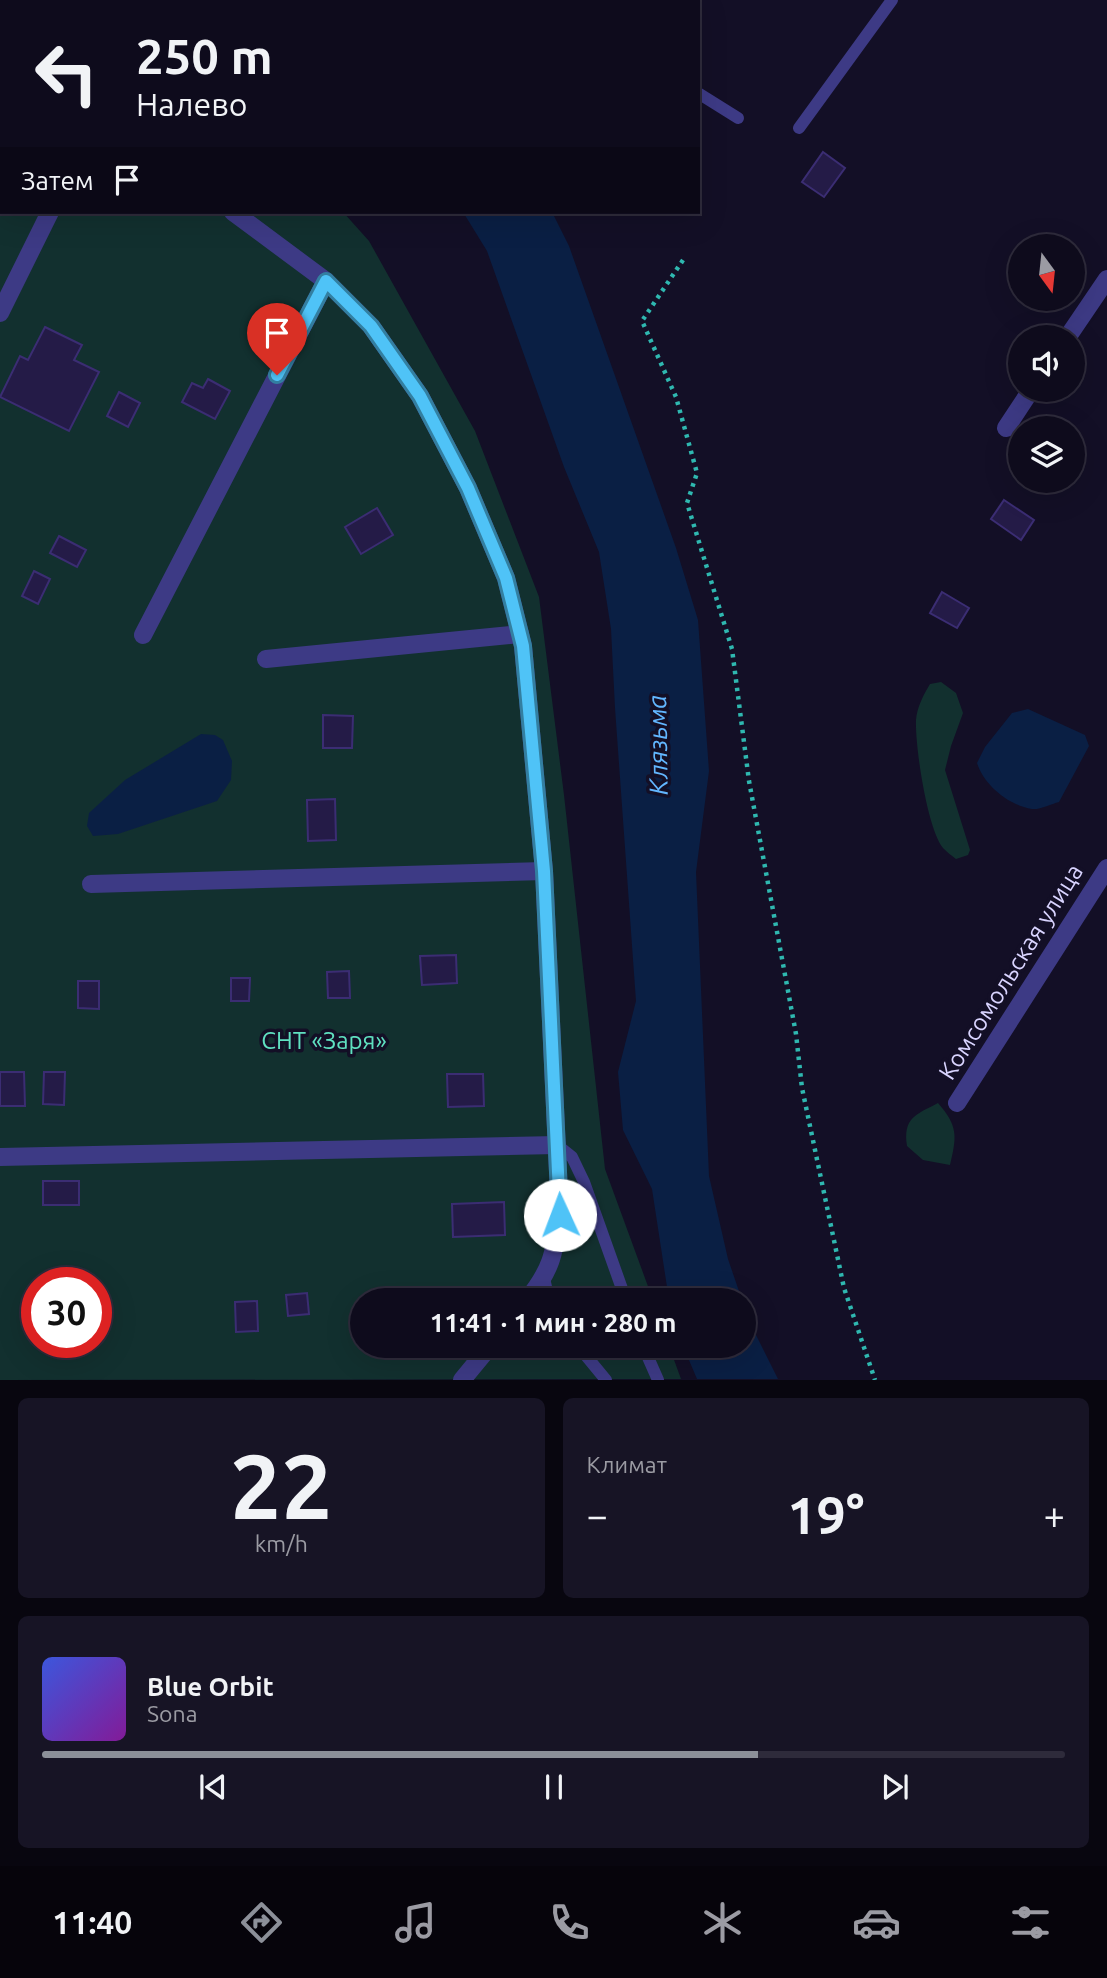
<!DOCTYPE html>
<html lang="ru">
<meta charset="utf-8">
<style>
:root{--surface:#0e0b1c;--page:#171425;--text:#f1f3f6;--muted:#9b9ba3;--line:#2e2b3b;--accent:#8c9099}
body{margin:0;font-family:Ubuntu,sans-serif;background:var(--page);color:var(--text);height:100vh;display:flex;flex-direction:column;font-size:26px;white-space:nowrap}
*{box-sizing:border-box;margin:0}
p{font-size:23px;color:var(--muted)}
.icon{flex:none;width:38px;height:38px;fill:none;stroke:currentColor;stroke-width:2;stroke-linecap:round;stroke-linejoin:round}
.map{position:relative;height:1380px;overflow:hidden}
.side{display:flex;flex-direction:column;gap:18px;padding:18px;background:#08060f;flex:1}
.side>*{flex:none}
.hud{position:absolute;left:0px;top:0px;width:700px;height:214px;box-shadow:0 7px 28px #0002,0 0 0 2px var(--line);background:#0e0b1c;color:var(--text);overflow:hidden}
.needle{width:46px;rotate:165deg}
.fabs{position:absolute;left:1008px;top:234px;display:grid;gap:14px}
.fabs a{display:grid;place-items:center;width:77px;height:77px;border-radius:50%;background:var(--surface);box-shadow:0 7px 28px #0002,0 0 0 2px var(--line);font-size:35px}
.speed{position:absolute;left:21px;top:1267px;display:flex;gap:14px;font-size:35px;font-weight:700;text-align:center}
.speed>*{display:grid;place-content:center;width:91px;height:91px;border-radius:50%;background:var(--surface);box-shadow:0 7px 28px #0002,0 0 0 2px var(--line);line-height:1}
.speed .limit{border:10px solid #d22;background:#fff;color:#111}
.pin{position:absolute;display:grid;place-items:center;width:60px;height:60px;color:#fff;margin:-72px -30px;border-radius:50% 50% 50% 0;rotate:-45deg;box-shadow:0 0 7px #0007}
.pin .icon{rotate:45deg}
.me{position:absolute;width:77px;margin:-38px;rotate:358deg;stroke-linejoin:round;filter:drop-shadow(0 0 5px #0008)}
.turn{display:flex;align-items:center;gap:24px;height:147px;padding:0 21px;font-size:32px}
.turn .icon{width:91px;height:91px;stroke-width:2.5}
.turn b{display:block;font-size:49px;line-height:60px}
.then{display:flex;align-items:center;height:66px;padding:0 21px;background:#0003;gap:14px;font-size:26px}
.big{font-size:52px;font-weight:600;line-height:1.1}
.side .card{flex:1;display:flex;flex-direction:column;justify-content:center;gap:10px;min-width:0;padding:0 24px;border-radius:10px;background:var(--page)}
.side .dial{align-items:center;gap:0}
.dial b{font-size:91px;line-height:1}
.song{display:flex;align-items:center;gap:21px}
.cover{width:84px;height:84px;border-radius:10px;background:linear-gradient(135deg,hsl(230 70% 55%),hsl(290 70% 35%))}
.played{height:7px;border-radius:4px;background:linear-gradient(90deg,var(--accent) 70%,var(--line) 70%)}
.keys{display:flex;justify-content:space-around;direction:ltr}
.heat{display:flex;justify-content:space-between;align-items:center;font-size:38px;direction:ltr}
.side .tiles{flex:1;display:grid;gap:18px;grid-template-columns:1fr 1fr}
.card:last-child{grid-column:span 2}
.trip{position:absolute;left:350px;top:1288px;width:406px;height:70px;border-radius:35px;background:var(--surface);box-shadow:0 7px 28px #0002,0 0 0 2px var(--line);font-weight:600;line-height:70px;text-align:center}
.menu{display:flex;height:112px;justify-content:space-around;align-items:center;background:#06040b;color:var(--muted)}
.menu .icon{width:49px;height:49px}
.menu .selected{color:var(--accent)}
.menu b{font-size:32px;color:var(--text)}
.map>svg:first-child{display:block}
</style>
<div class="map">
<svg width="1107" height="1380" viewBox="0 0 1107 1380">
<rect width="100%" height="100%" fill="#130f26"/>
<g fill="#12302f" fill-rule="evenodd">
<path d="M0,0l106,2h-104v210h341l26,29 106,190 64,166 25,198 41,374 48,131h-291v46h307l12,33 -681,1zM37,1283h59v59h-59z"/>
<path d="M941,682l15,11 7,20 -12,33 -6,24 25,80 -2,5 -12,4c-4,-3 -9,-7 -13,-11 -16,-20 -28,-102 -27,-128 1,-13 8,-26 14,-36z"/>
<path d="M938,1103c20,23 19,33 12,62l-27,-5 -16,-14c-4,-28 8,-31 31,-43z"/>
</g>
<g fill="#0a1f44">
<polygon points="463,212 552,212 569,246 676,548 698,620 709,771 696,872 709,1176 728,1259 742,1300 669,1300 652,1189 623,1130 618,1072 636,1001 615,708 611,629 599,552 564,467 487,251"/>
<path d="M1028,709l57,26 4,11 -30,56c-8,2 -19,8 -27,7 -24,-4 -48,-24 -55,-46l8,-16 27,-34z"/>
<polygon points="201,734 215,735 223,740 232,761 231,780 217,801 118,834 93,836 87,826 89,813 125,780"/>
<polygon points="744,1305 751,1325 778,1379 697,1379 683,1346 744,1346"/>
</g>
<g fill="#241b47" stroke="#3b2d73" stroke-width="2">
<polygon points="2,152 2,184 0,183"/>
<polygon points="823,152 845,168 824,197 802,182"/>
<polygon points="45,327 82,345 74,360 99,372 69,431 0,397 20,356 28,360"/>
<polygon points="208,379 230,391 215,419 182,402 192,383 203,388"/>
<polygon points="119,392 140,403 128,427 107,416"/>
<polygon points="1004,500 1034,520 1021,540 991,519"/>
<polygon points="377,508 393,535 361,554 345,527"/>
<polygon points="59,536 86,550 77,567 50,553"/>
<polygon points="34,571 50,579 38,604 22,596"/>
<polygon points="942,592 969,608 957,628 930,613"/>
<polygon points="323,715 353,716 352,748 323,748"/>
<polygon points="335,799 336,840 308,841 307,800"/>
<polygon points="456,955 457,983 422,985 420,956"/>
<polygon points="349,971 350,998 328,998 327,972"/>
<polygon points="231,978 250,978 249,1001 231,1001"/>
<polygon points="78,981 99,981 99,1009 78,1008"/>
<polygon points="0,1072 24,1072 25,1106 0,1106"/>
<polygon points="44,1072 65,1072 64,1105 43,1104"/>
<polygon points="447,1074 483,1074 484,1106 448,1107"/>
<rect x="43" y="1181" width="36" height="24"/>
<polygon points="504,1202 505,1235 453,1237 452,1204"/>
<polygon points="307,1293 309,1314 288,1316 286,1295"/>
<polygon points="257,1301 258,1331 236,1332 235,1302"/>
</g>
<g fill="none" stroke-linecap="round" stroke-linejoin="round">
<polyline stroke="#2fb8b0" stroke-width="4.5" stroke-dasharray="3.5 5" stroke-linecap="butt" points="683,260 642,321 676,397 697,473 687,503 732,649 749,781 796,1034 802,1088 844,1288 875,1380"/>
<g stroke="#3d3a85" stroke-width="12">
<polyline points="550,0 551,2"/>
<polyline points="698,93 738,118"/>
<polyline points="799,128 892,0"/>
<polyline points="557,1145 572,1157 584,1182 626,1300"/>
<polyline points="544,1278 549,1300"/>
<polyline points="578,1346 606,1380"/>
<polyline points="643,1346 658,1380"/>
</g>
<g stroke="#3d3a85" stroke-width="18">
<polyline points="0,91 2,91"/>
<path d="M233,212l93,69 45,45 49,70 48,92 38,90 17,68 21,225 16,344c-6,39 -8,54 -33,85"/>
<polyline points="0,313 50,212"/>
<polyline points="1067,338 1107,279"/>
<polyline points="1006,428 1031,390"/>
<polyline points="143,635 326,281"/>
<polyline points="266,659 520,634"/>
<polyline points="91,884 544,871"/>
<polyline points="957,1103 1107,868"/>
<polyline points="0,1157 557,1145"/>
<polyline points="462,1380 490,1346"/>
</g>
</g>
<g fill="none" stroke-linecap="round" stroke-linejoin="round">
<defs>
<polyline id="route" points="277,375 326,281 371,326 420,396 468,488 506,578 523,646 544,871 560,1215"/>
</defs>
<use href="#route" stroke="#337fa1" stroke-width="18"/>
<use href="#route" stroke="#4fc3f7" stroke-width="12"/>
</g>
<g text-anchor="middle" stroke-width="7" stroke-linejoin="round" paint-order="stroke">
<g font-size="24" fill="#d9d4ff" stroke="#130f26">
<text transform="translate(1011 972) rotate(-58)" y="8">Комсомольская улица</text>
</g>
<g font-size="24" fill="#5fe0c0" stroke="#130f26">
<text x="324" y="1049">СНТ «Заря»</text>
</g>
<g font-size="26" font-style="italic" fill="#62b6ff" stroke="#130f26">
<text transform="translate(658 745) rotate(-91)" y="9">Клязьма</text>
</g>
</g>
</svg>
<div class="fabs">
<a><svg class="needle" viewBox="-14 -14 28 28"><path d="M0-13l5 13h-10z" fill="#e53935"/><path d="M0 13l5-13h-10z" fill="#9b9ba3"/></svg></a>
<a><svg class="icon" aria-label="sound" viewBox="0 0 24 24"><path d="M4 9h4l5-4v14l-5-4H4zM17 9q2 3 0 6"/></svg></a>
<a><svg class="icon" aria-label="layers" viewBox="0 0 24 24"><path d="M12 4l9 5-9 5-9-5zM3 14l9 5 9-5"/></svg></a>
</div>
<div class="speed"><div class="limit">30</div></div>
<div class="pin" style="left:277px;top:375px;background:#d93025"><svg class="icon" aria-label="arrive" viewBox="0 0 24 24"><path d="M6 21V4h12l-3 4 3 4H6"/></svg></div>
<svg class="me" style="left:560px;top:1215px" viewBox="-20 -20 40 40"><circle r="19" fill="#fff"/><path d="M0-13L10 11 0 6-10 11z" fill="#4fc3f7"/></svg>
<div class="trip">11:41 · 1 мин · 280 m</div>
<div class="hud">
<div class="turn"><svg class="icon" aria-label="left" viewBox="0 0 24 24"><path d="M17 20v-9H6M10 6l-5 5 5 5"/></svg><div><b>250 m</b>Налево</div></div>
<div class="then">Затем<svg class="icon" aria-label="arrive" viewBox="0 0 24 24"><path d="M6 21V4h12l-3 4 3 4H6"/></svg></div>
</div>
</div>
<section class="side">
<div class="tiles">
<div class="card dial"><b>22</b><p>km/h</p></div>
<div class="card"><p>Климат</p>
<div class="heat"><a>−</a><b class="big">19°</b><a>+</a></div>
</div>
<div class="card">
<div class="song"><i class="cover"></i><div><b>Blue Orbit</b><p>Sona</p></div></div>
<div class="played"></div>
<div class="keys"><svg class="icon" aria-label="previous" viewBox="0 0 24 24"><path d="M18 5L8 12l10 7zM5 5v14"/></svg><svg class="icon" aria-label="pause" viewBox="0 0 24 24"><path d="M8 5v14M16 5v14"/></svg><svg class="icon" aria-label="next" viewBox="0 0 24 24"><path d="M6 5l10 7-10 7zM19 5v14"/></svg></div>
</div>
</div>
</section>
<nav class="menu">
<b>11:40</b>
<svg class="icon selected" aria-label="directions" viewBox="0 0 24 24"><path d="M12 3l9 9-9 9-9-9zM9 14v-3h6M13 9l2 2-2 2"/></svg>
<svg class="icon" aria-label="music" viewBox="0 0 24 24"><path d="M9 18V5l10-2v13"/><circle cx="6" cy="18" r="3"/><circle cx="16" cy="16" r="3"/></svg>
<svg class="icon" aria-label="phone" viewBox="0 0 24 24"><path d="M5 4h4l2 5-3 2q2 4 5 5l2-3 5 2v4C11 20 4 13 5 4z"/></svg>
<svg class="icon" aria-label="climate" viewBox="0 0 24 24"><path d="M12 3v18M4 7l16 10M4 17L20 7"/></svg>
<svg class="icon" aria-label="car" viewBox="0 0 24 24"><path d="M5 17H2v-5l4-1 3-4h7l3 4 3 1v5h-3M9 17h6M6 11h13"/><circle cx="7" cy="17" r="2"/><circle cx="17" cy="17" r="2"/></svg>
<svg class="icon" aria-label="filters" viewBox="0 0 24 24"><path d="M4 7h16M4 17h16"/><circle cx="9" cy="7" r="2"/><circle cx="15" cy="17" r="2"/></svg>
</nav>
